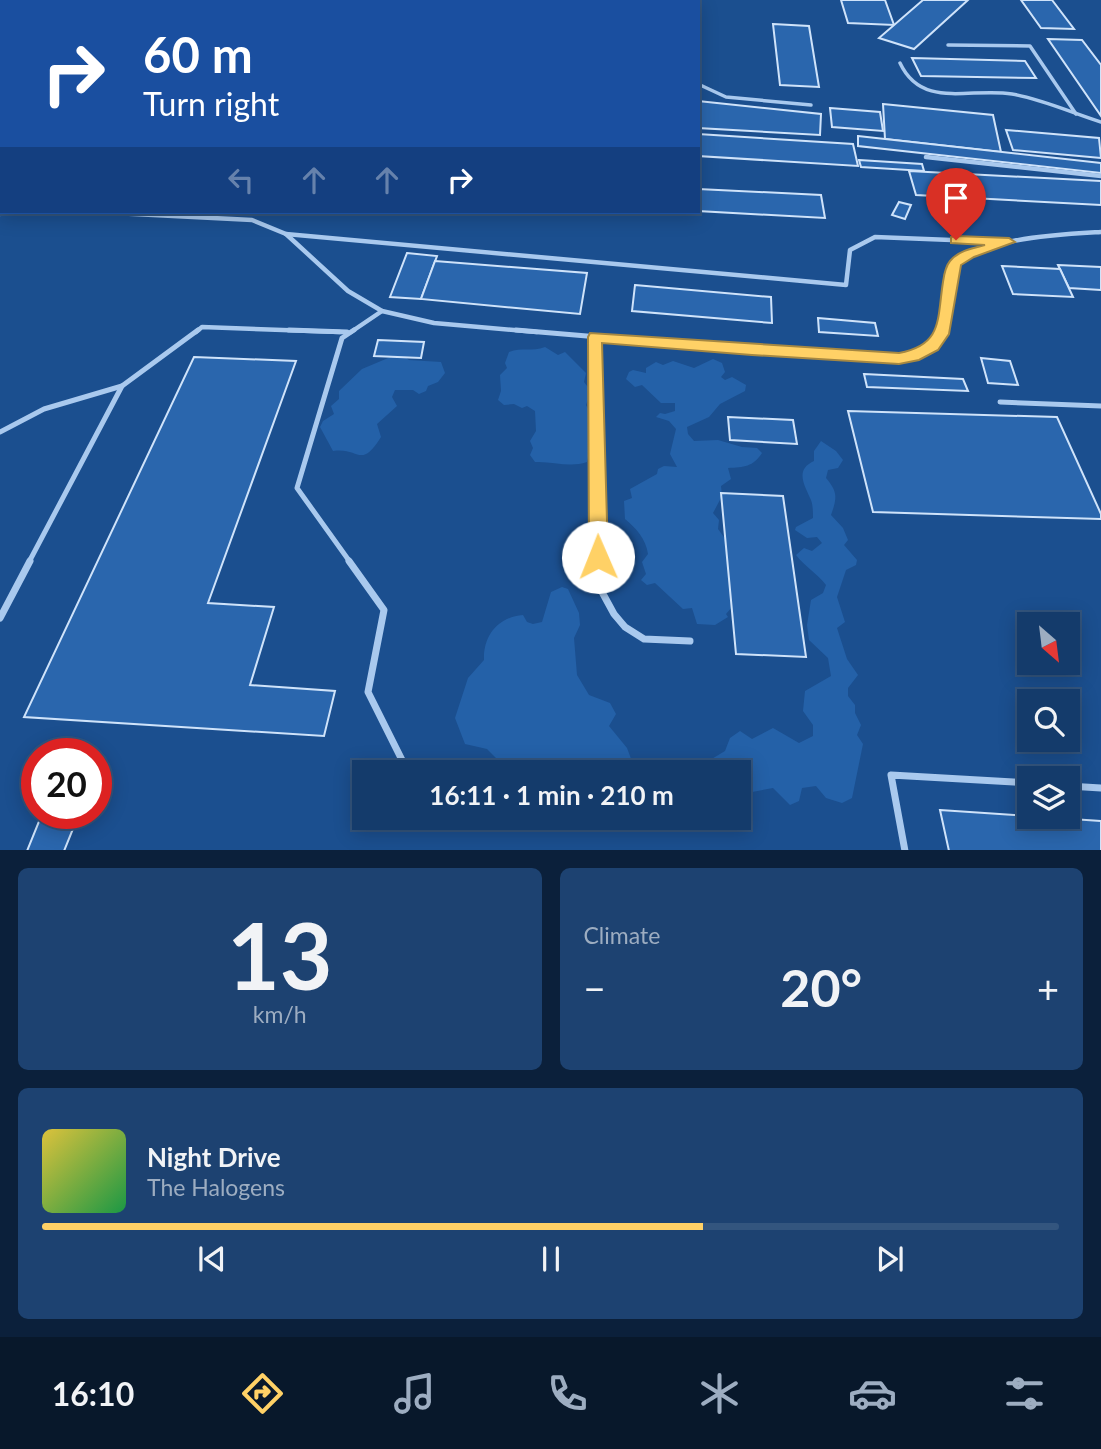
<!DOCTYPE html>
<meta charset="utf-8">
<style>
:root{--surface:#143b6b;--page:#1d4271;--text:#f1f3f6;--muted:#9dadc1;--line:#33557e;--accent:#ffd166}
body{margin:0;font-family:Lato,sans-serif;background:var(--page);color:var(--text);height:100vh;display:flex;flex-direction:column;font-size:26px;white-space:nowrap}
*{box-sizing:border-box;margin:0}
p{font-size:23px;color:var(--muted)}
.icon{flex:none;width:38px;height:38px;fill:none;stroke:currentColor;stroke-width:2;stroke-linecap:round;stroke-linejoin:round}
.map{position:relative;height:850px;overflow:hidden}
.details{display:flex;flex-direction:column;gap:18px;padding:18px;background:#0b203b;flex:1}
.details>*{flex:none}
.banner{position:absolute;left:0px;top:0px;width:700px;height:214px;box-shadow:0 4px 18px #0003,0 0 0 2px var(--line);background:#1a4fa0;color:#fff;overflow:hidden}
.needle{width:46px;rotate:152deg}
.controls{position:absolute;left:1017px;top:612px;display:grid;gap:14px}
.controls a{display:grid;place-items:center;width:63px;height:63px;border-radius:0px;background:var(--surface);box-shadow:0 4px 18px #0003,0 0 0 2px var(--line);font-size:35px}
.speed{position:absolute;left:21px;top:738px;display:flex;gap:14px;font-size:35px;font-weight:700;text-align:center}
.speed>*{display:grid;place-content:center;width:91px;height:91px;border-radius:50%;background:var(--surface);box-shadow:0 4px 18px #0003,0 0 0 2px var(--line);line-height:1}
.speed .limit{border:10px solid #d22;background:#fff;color:#111}
.pin{position:absolute;display:grid;place-items:center;width:60px;height:60px;color:#fff;margin:-72px -30px;border-radius:50% 50% 50% 0;rotate:-45deg;box-shadow:0 0 7px #0007}
.pin .icon{rotate:45deg}
.me{position:absolute;width:77px;margin:-38px;rotate:359deg;stroke-linejoin:round;filter:drop-shadow(0 0 5px #0008)}
.turn{display:flex;align-items:center;gap:24px;height:147px;padding:0 28px;font-size:32px}
.turn .icon{width:91px;height:91px;stroke-width:2.5}
.turn b{display:block;font-size:49px;line-height:60px}
.lanes{display:flex;align-items:center;height:66px;padding:0 28px;background:#0003;justify-content:center;gap:35px;direction:ltr}
.lanes .off{opacity:.35}
.big{font-size:52px;font-weight:700;line-height:1.1}
.details .tile{flex:1;display:flex;flex-direction:column;justify-content:center;gap:10px;min-width:0;padding:0 24px;border-radius:10px;background:var(--page)}
.details .dial{align-items:center;gap:0}
.dial b{font-size:91px;line-height:1}
.song{display:flex;align-items:center;gap:21px}
.cover{width:84px;height:84px;border-radius:10px;background:linear-gradient(135deg,hsl(50 70% 55%),hsl(140 70% 35%))}
.played{height:7px;border-radius:4px;background:linear-gradient(90deg,var(--accent) 65%,var(--line) 65%)}
.keys{display:flex;justify-content:space-around;direction:ltr}
.heat{display:flex;justify-content:space-between;align-items:center;font-size:38px;direction:ltr}
.details .tiles{flex:1;display:grid;gap:18px;grid-template-columns:1fr 1fr}
.tile:last-child{grid-column:span 2}
.trip{position:absolute;left:352px;top:760px;width:399px;height:70px;border-radius:0px;background:var(--surface);box-shadow:0 4px 18px #0003,0 0 0 2px var(--line);font-weight:700;line-height:70px;text-align:center}
.tabs{display:flex;height:112px;justify-content:space-around;align-items:center;background:#08182b;color:var(--muted)}
.tabs .icon{width:49px;height:49px}
.tabs .selected{color:var(--accent)}
.tabs b{font-size:32px;color:var(--text)}
.map>svg:first-child{display:block}
</style>
<div class="map">
<svg width="1101" height="851" viewBox="0 0 1101 851">
<rect width="100%" height="100%" fill="#1b4f8f"/>
<g fill="#2461a8">
<path d="M545,347l13,8 7,-3 21,21 -2,9 7,9 -5,14 9,17 -4,9 10,16 -2,5 -11,5 -1,5c-18,6 -34,-1 -52,0l-5,-7 3,-7 -3,-7 6,-10 -1,-20 -8,-5 -5,2 -8,-4 -10,1 -6,-5 3,-9 -1,-16 7,-7 -2,-5 4,-11c13,-5 23,0 36,-5z"/>
<path d="M400,353l9,7 32,2 4,11 -7,9 -10,4 -2,5 -7,3 -6,-4h-18l-3,7 5,9 -20,18 4,13c-21,33 -21,10 -48,14l-13,-24 3,-6 11,-7 -3,-8 8,-7v-8l23,-22z"/>
<path d="M713,359l9,4 3,9 -4,5 4,3 7,-3 14,8 -1,6 -25,13 -11,13 -22,10 1,7 6,7 24,-1 24,7 15,1 5,5c-9,14 -18,14 -34,15l3,11 -10,7 1,10 -9,17 6,7 -1,9 22,30 -8,48 -6,7 2,3 -13,8 -18,-1 -5,-16 -9,1 -28,-26 -8,2 -6,-5 5,-6 -4,-12 6,-8c-2,-15 -12,-26 -23,-35l-1,-18 8,-3 -2,-9 27,-15 1,-5 6,-3 13,1 -7,-13 6,-25 -7,-8 -13,-4 4,-4 5,1 10,-3v-8h-14l-19,-18 -7,2 -9,-8 3,-7 4,-2 13,3v-5l10,-6 7,3 10,-4 21,7z"/>
<path d="M821,441l15,10 7,9 -5,8 -10,2 -2,8c12,14 11,20 5,37l12,13 5,12 -4,5 13,15 -1,5 -10,5 -9,27 8,25 -8,6 10,31 11,16 -10,13v8l7,9v8l6,12 -4,10 6,9 -11,54 -10,5 -16,-5 -10,-12 -14,2 -3,13 -9,4 -17,-17 -26,5 -8,-3 -1,-18h-28v-12l15,-9 5,-13 10,-7 12,8 21,-11 26,15 14,-7v-11l-10,-14 2,-20 26,-15 -3,-18 -19,-18 -2,-15 4,-25 12,-7 3,-8c-9,-12 -21,-18 -30,-30l8,-7 8,3 10,-8 -5,-6 -10,1 -12,-8 1,-3 17,-9c0,-5 0,-13 -2,-18 -6,-14 -17,-30 3,-39v-10z"/>
<path d="M562,587l6,2 11,24 1,12 -6,13 3,37 12,20 21,8 6,11 -7,12 18,22 9,24h-102l-2,-3h-13l-9,-9h-12l-11,-11 -22,-5 -10,-26 13,-40 16,-18c-1,-24 14,-43 39,-45l4,7 6,2 9,-2 9,-30z"/>
</g>
<g fill="#2a66ad" stroke="#cfe3fa" stroke-width="2">
<polygon points="528,0 590,0 528,2"/>
<polygon points="841,0 885,0 894,25 848,23"/>
<polygon points="923,0 968,0 914,49 879,38"/>
<polygon points="1021,0 1052,0 1074,29 1041,28"/>
<polygon points="773,24 809,26 819,87 780,85"/>
<polygon points="1048,39 1082,40 1101,65 1101,116"/>
<polygon points="912,58 1025,61 1036,78 921,76"/>
<polygon points="698,101 821,114 820,135 698,128"/>
<polygon points="883,104 993,115 1001,152 885,139"/>
<polygon points="830,108 880,112 883,131 832,127"/>
<polygon points="1006,130 1099,138 1101,158 1013,150"/>
<polygon points="698,134 853,144 858,166 698,156"/>
<polygon points="858,136 1101,163 1101,173 858,146"/>
<polygon points="859,160 922,164 924,171 861,167"/>
<polygon points="909,171 1101,181 1101,205 916,195"/>
<polygon points="698,189 821,195 825,218 698,211"/>
<polygon points="899,202 911,205 905,219 892,215"/>
<polygon points="407,253 437,256 421,299 390,297"/>
<polygon points="435,261 587,273 580,314 421,299"/>
<polygon points="1058,265 1101,267 1101,290 1069,288"/>
<polygon points="1002,266 1060,269 1073,297 1013,294"/>
<polygon points="635,285 771,297 772,323 632,311"/>
<polygon points="818,318 875,323 878,336 819,332"/>
<polygon points="378,340 424,342 421,358 374,356"/>
<polygon points="194,357 296,361 208,603 274,607 250,685 335,691 324,736 24,717"/>
<polygon points="981,358 1010,361 1018,385 988,383"/>
<polygon points="864,374 963,379 968,391 867,387"/>
<polygon points="848,411 1057,417 1101,514 1101,519 873,512"/>
<polygon points="728,417 793,420 797,444 730,440"/>
<polygon points="721,493 783,496 806,657 736,654"/>
<polygon points="940,810 1101,821 1101,851 949,851"/>
<polygon points="42,814 79,814 64,851 27,851"/>
</g>
<g fill="none" stroke-linecap="round" stroke-linejoin="round">
<g stroke="#a9c9ee" stroke-width="3.5">
<polyline points="121,2 123,0"/>
<polyline points="948,45 1030,46 1076,114"/>
<path d="M900,63c22,47 71,24 112,31 30,5 60,19 89,28"/>
<polyline points="698,84 726,97 811,105"/>
</g>
<g stroke="#a9c9ee" stroke-width="4.5">
<polyline points="926,157 1101,176"/>
<polyline points="94,212 252,220 286,234 348,291 382,311 434,323 537,332"/>
<polyline points="0,214 3,212"/>
<polyline points="286,234 846,285 850,250 875,237 1002,242"/>
<polyline points="196,332 202,327 340,332"/>
<polyline points="351,332 382,311"/>
<path d="M941,332l11,-61c14,-33 116,-37 149,-39"/>
</g>
<g stroke="#a9c9ee" stroke-width="5">
<polyline points="289,330 347,332"/>
<polyline points="516,330 752,350 899,358 927,349 935,342 941,330"/>
<polyline points="595,337 599,562"/>
<polyline points="1000,402 1101,406"/>
<polyline points="0,432 44,409 122,386"/>
<polyline points="29,562 122,386 198,330"/>
<polyline points="350,562 297,488 342,338 354,330"/>
</g>
<g stroke="#a9c9ee" stroke-width="7">
<polyline points="349,561 384,610 368,692 408,772"/>
<polyline points="599,561 602,592 614,614 625,627 644,639 690,641"/>
<polyline points="0,618 30,561"/>
<polyline points="1068,786 1101,788"/>
<polyline points="542,817 668,826"/>
<polyline points="905,851 891,775 1029,783"/>
</g>
</g>
<path fill="#ffd166" stroke="#a68842" stroke-width="2" d="M956,236l53,2 6,4 -41,15 -13,8 -12,69 -11,16 -19,10 -20,4 -147,-9 -150,-12 6,214 -3,5 -7,2 -6,-2 -3,-5 -1,-220 2,-4 309,20c44,-8 38,-34 44,-71 1,-7 2,-15 7,-21 8,-10 23,-13 35,-16l-34,-2v-6z"/>
</svg>
<div class="controls">
<a><svg class="needle" viewBox="-14 -14 28 28"><path d="M0-13l5 13h-10z" fill="#e53935"/><path d="M0 13l5-13h-10z" fill="#9dadc1"/></svg></a>
<a><svg class="icon" aria-label="search" viewBox="0 0 24 24"><circle cx="10" cy="10" r="6"/><path d="M15 15l6 6"/></svg></a>
<a><svg class="icon" aria-label="layers" viewBox="0 0 24 24"><path d="M12 4l9 5-9 5-9-5zM3 14l9 5 9-5"/></svg></a>
</div>
<div class="speed"><div class="limit">20</div></div>
<div class="pin" style="left:956px;top:240px;background:#d93025"><svg class="icon" aria-label="arrive" viewBox="0 0 24 24"><path d="M6 21V4h12l-3 4 3 4H6"/></svg></div>
<svg class="me" style="left:598px;top:557px" viewBox="-20 -20 40 40"><circle r="19" fill="#fff"/><path d="M0-13L10 11 0 6-10 11z" fill="#ffd166"/></svg>
<div class="trip">16:11 · 1 min · 210 m</div>
<div class="banner">
<div class="turn"><svg class="icon" aria-label="right" viewBox="0 0 24 24"><path d="M7 20v-9h11M14 6l5 5-5 5"/></svg><div><b>60 m</b>Turn right</div></div>
<div class="lanes"><svg class="icon off" aria-label="left" viewBox="0 0 24 24"><path d="M17 20v-9H6M10 6l-5 5 5 5"/></svg><svg class="icon off" aria-label="ahead" viewBox="0 0 24 24"><path d="M12 20V5M6 11l6-6 6 6"/></svg><svg class="icon off" aria-label="ahead" viewBox="0 0 24 24"><path d="M12 20V5M6 11l6-6 6 6"/></svg><svg class="icon" aria-label="right" viewBox="0 0 24 24"><path d="M7 20v-9h11M14 6l5 5-5 5"/></svg></div>
</div>
</div>
<section class="details">
<div class="tiles">
<div class="tile dial"><b>13</b><p>km/h</p></div>
<div class="tile"><p>Climate</p>
<div class="heat"><a>−</a><b class="big">20°</b><a>+</a></div>
</div>
<div class="tile">
<div class="song"><i class="cover"></i><div><b>Night Drive</b><p>The Halogens</p></div></div>
<div class="played"></div>
<div class="keys"><svg class="icon" aria-label="previous" viewBox="0 0 24 24"><path d="M18 5L8 12l10 7zM5 5v14"/></svg><svg class="icon" aria-label="pause" viewBox="0 0 24 24"><path d="M8 5v14M16 5v14"/></svg><svg class="icon" aria-label="next" viewBox="0 0 24 24"><path d="M6 5l10 7-10 7zM19 5v14"/></svg></div>
</div>
</div>
</section>
<nav class="tabs">
<b>16:10</b>
<svg class="icon selected" aria-label="directions" viewBox="0 0 24 24"><path d="M12 3l9 9-9 9-9-9zM9 14v-3h6M13 9l2 2-2 2"/></svg>
<svg class="icon" aria-label="music" viewBox="0 0 24 24"><path d="M9 18V5l10-2v13"/><circle cx="6" cy="18" r="3"/><circle cx="16" cy="16" r="3"/></svg>
<svg class="icon" aria-label="phone" viewBox="0 0 24 24"><path d="M5 4h4l2 5-3 2q2 4 5 5l2-3 5 2v4C11 20 4 13 5 4z"/></svg>
<svg class="icon" aria-label="climate" viewBox="0 0 24 24"><path d="M12 3v18M4 7l16 10M4 17L20 7"/></svg>
<svg class="icon" aria-label="car" viewBox="0 0 24 24"><path d="M5 17H2v-5l4-1 3-4h7l3 4 3 1v5h-3M9 17h6M6 11h13"/><circle cx="7" cy="17" r="2"/><circle cx="17" cy="17" r="2"/></svg>
<svg class="icon" aria-label="filters" viewBox="0 0 24 24"><path d="M4 7h16M4 17h16"/><circle cx="9" cy="7" r="2"/><circle cx="15" cy="17" r="2"/></svg>
</nav>
